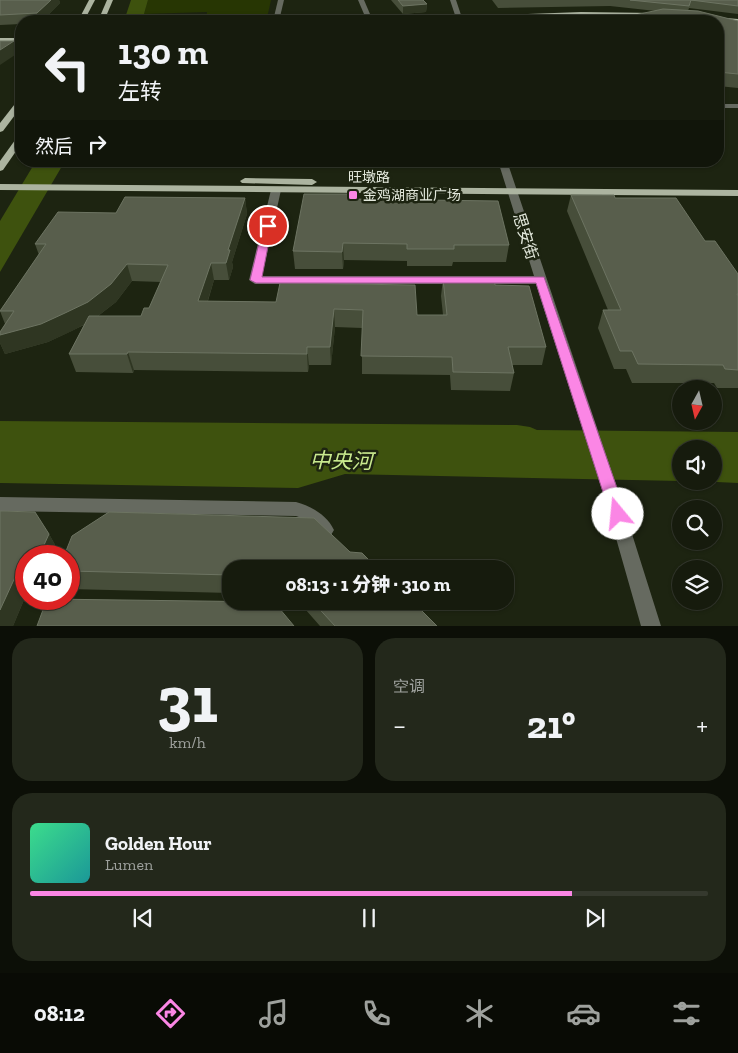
<!DOCTYPE html>
<html lang="zh">
<meta charset="utf-8">
<style>
:root{--surface:#161b0d;--page:#23281b;--text:#f1f3f6;--muted:#9ea19d;--line:#35392e;--accent:#fb86e5}
body{margin:0;font-family:"Zilla Slab","Noto Sans SC",serif;background:var(--page);color:var(--text);height:100vh;display:flex;flex-direction:column;font-size:19px;white-space:nowrap}
*{box-sizing:border-box;margin:0}
p{font-size:16px;color:var(--muted)}
.icon{flex:none;width:28px;height:28px;fill:none;stroke:currentColor;stroke-width:2;stroke-linecap:round;stroke-linejoin:round}
.map{position:relative;height:626px;overflow:hidden}
.sheet{display:flex;flex-direction:column;gap:12px;padding:12px;background:#0c0f07;flex:1}
.sheet>*{flex:none}
.guide{position:absolute;left:15px;top:15px;width:709px;height:152px;border-radius:20px;box-shadow:0 1px 4px #0004,0 0 0 1px var(--line);background:#161b0d;color:var(--text);overflow:hidden}
.needle{width:32px;rotate:188deg}
.tools{position:absolute;left:672px;top:380px;display:grid;gap:10px}
.tools a{display:grid;place-items:center;width:50px;height:50px;border-radius:50%;background:var(--surface);box-shadow:0 1px 4px #0004,0 0 0 1px var(--line);font-size:25px}
.speed{position:absolute;left:15px;top:545px;display:flex;gap:10px;font-size:25px;font-weight:700;text-align:center}
.speed>*{display:grid;place-content:center;width:65px;height:65px;border-radius:50%;background:var(--surface);box-shadow:0 1px 4px #0004,0 0 0 1px var(--line);line-height:1}
.speed .limit{border:8px solid #d22;background:#fff;color:#111}
.pin{position:absolute;display:grid;place-items:center;width:42px;height:42px;color:#fff;margin:-21px;border:2px solid #fff;border-radius:50%;box-shadow:0 1px 5px #0007}
.me{position:absolute;width:55px;margin:-28px;rotate:343deg;stroke-linejoin:round;filter:drop-shadow(0 0 4px #0008)}
.turn{display:flex;align-items:center;gap:18px;height:105px;padding:0 20px;font-size:22px}
.turn .icon{width:65px;height:65px;stroke-width:2.5}
.turn b{display:block;font-size:35px;line-height:42px}
.then{display:flex;align-items:center;height:48px;padding:0 20px;background:#0003;gap:10px;font-size:19px}
.big{font-size:38px;font-weight:800;line-height:1.1}
.sheet .tile{flex:1;display:flex;flex-direction:column;justify-content:center;gap:8px;min-width:0;padding:0 18px;border-radius:20px;background:var(--page)}
.sheet .dial{align-items:center;gap:0}
.dial b{font-size:65px;line-height:1}
.song{display:flex;align-items:center;gap:15px}
.cover{width:60px;height:60px;border-radius:8px;background:linear-gradient(135deg,hsl(150 70% 55%),hsl(180 70% 35%))}
.played{height:5px;border-radius:2px;background:linear-gradient(90deg,var(--accent) 80%,var(--line) 80%)}
.keys{display:flex;justify-content:space-around;direction:ltr}
.heat{display:flex;justify-content:space-between;align-items:center;font-size:28px;direction:ltr}
.sheet .tiles{flex:1;display:grid;gap:12px;grid-template-columns:1fr 1fr}
.tile:last-child{grid-column:span 2}
.trip{position:absolute;left:222px;top:560px;width:292px;height:50px;border-radius:20px;background:var(--surface);box-shadow:0 1px 4px #0004,0 0 0 1px var(--line);font-weight:800;line-height:50px;text-align:center}
.tabs{display:flex;height:80px;justify-content:space-around;align-items:center;background:#090b05;color:var(--muted)}
.tabs .icon{width:35px;height:35px}
.tabs .current{color:var(--accent)}
.tabs b{font-size:22px;color:var(--text)}
.map>svg:first-child{display:block}
</style>
<div class="map">
<svg width="738" height="626" viewBox="0 0 738 626">
<rect width="100%" height="100%" fill="#1d2411"/>
<polygon fill="#273603" points="148,0 271,0 267,18 264,21 206,21 207,12 144,14"/>
<g fill="#3e520e">
<polygon points="131,0 148,0 142,21 124,21"/>
<polygon points="36,161 65,161 0,272 0,221"/>
<polygon points="0,421 517,425 530,427 537,430 738,432 738,483 695,481 714,481 714,449 681,449 681,481 345,474 298,488 0,483"/>
</g>
<g fill="none" stroke-linecap="round" stroke-linejoin="round">
<g fill="#666a60" fill-rule="evenodd">
<polygon points="278,0 284,0 279,21 273,21"/>
<polygon points="358,0 364,0 373,21 367,21"/>
<polygon points="450,0 456,0 463,21 457,21"/>
<rect x="718" y="104" width="20" height="4"/>
<polygon points="498,161 507,161 620,496 661,626 641,626 604,496 536,284 255,284 249,280 271,190 276,187 281,190 262,276 534,276"/>
<path d="M0,497l296,5c15,4 31,13 38,28l-3,5c-16,6 -21,-15 -35,-19l-296,-5z"/>
</g>
<g fill="#acb4a0" fill-rule="evenodd">
<polygon points="89,0 95,0 84,21 78,21"/>
<polygon points="107,0 113,0 104,21 98,21"/>
<polygon points="581,12 656,13 659,15 656,17 581,16 393,21 396,19"/>
<polygon points="714,17 738,19 738,23 714,19"/>
<rect x="0" y="38" width="21" height="4"/>
<polygon points="18,100 21,100 21,107 3,131 0,132 0,123"/>
<polygon points="21,135 21,144 3,170 0,171 0,161 18,136"/>
<polygon points="245,178 312,179 317,182 312,185 242,183 240,181"/>
<polygon points="0,184 738,190 738,196 0,190"/>
</g>
</g>
<g fill="#474e3a" fill-rule="evenodd">
<polygon points="0,0 59,0 60,3 42,21 21,21 21,24 0,25"/>
<polygon points="391,0 423,0 427,4 426,12 403,14"/>
<polygon points="492,0 738,0 738,14 689,8 688,11 738,21 738,88 718,86 718,21 656,11 610,6 498,8"/>
<polygon points="348,194 348,199 509,245 506,262 453,262 452,266 407,266 407,261 344,260 343,269 295,269 293,251"/>
<polygon points="571,195 615,198 705,241 738,274 738,388 717,388 714,383 632,383 626,369 614,369 598,328 603,310 608,310 567,211"/>
<path d="M245,198l2,16 -15,48 1,5 -4,13h-15l-6,21 68,1 141,13h26l-2,-19 2,-17 52,6 51,62 -4,18h-30l2,8 -4,18 -59,-1 -1,-15 -88,-1v-46l-27,-1 -4,38h-22l-1,7 -174,-2 -1,3 -57,-1 -7,-18 15,-29 -36,17 -43,12 -5,-11v-11l5,-8 -5,-13 39,-56 -4,-11 81,-31zM132,281l29,1 -12,26 -8,8h-43l18,-14z"/>
<polygon points="0,511 49,534 59,552 57,556 26,556 26,595 13,626 0,626"/>
<polygon points="350,552 231,569 231,593 69,589 69,556"/>
<polygon points="298,601 402,601 410,610 437,626 320,626"/>
</g>
<g fill="#2f3622">
<polygon points="51,0 59,0 60,3 42,21 39,21 37,13"/>
<polygon points="427,4 426,12 403,14 403,6"/>
<polygon points="14,41 18,53 0,65 0,50"/>
<polygon points="245,198 247,214 232,262 233,267 229,280 226,263 228,250"/>
<polygon points="343,243 344,260 343,269 342,252"/>
<polygon points="211,263 214,280 202,319 198,301"/>
<polygon points="127,264 132,281 116,302 94,319 72,331 48,342 5,354 0,343 0,335"/>
<polygon points="334,309 335,327 331,365 330,347"/>
<polygon points="307,347 309,365 308,372 307,354"/>
<polygon points="128,352 134,370 133,373 127,354"/>
<polygon points="49,534 59,552 57,556 39,556"/>
<polygon points="17,573 26,588 26,595 13,626 0,626 0,610"/>
</g>
<g fill="#585e4c" stroke="#6d7462">
<polygon points="0,0 51,0 37,13 0,15"/>
<polygon points="398,0 423,0 427,4 403,6"/>
<polygon points="630,0 738,0 738,6 691,0 689,6"/>
<polygon points="663,9 698,11 738,21 738,74 718,72 718,21 614,21 621,18"/>
<polygon points="510,18 552,21 509,21"/>
<polygon points="0,41 14,41 0,50"/>
<polygon points="304,194 348,194 348,199 498,201 509,245 454,245 454,249 407,249 407,244 343,243 342,252 293,251"/>
<polygon points="571,195 614,195 615,198 676,198 705,241 715,241 738,274 738,294 737,294 738,296 738,370 725,369 723,365 638,364 632,351 620,351 603,310 621,310"/>
<polygon points="125,197 245,198 228,250 230,250 226,263 211,263 198,301 276,302 280,283 415,285 417,315 447,315 443,279 494,279 495,285 529,286 546,347 508,347 514,373 453,372 452,357 361,356 363,310 334,309 330,347 307,347 307,354 128,352 127,354 69,354 89,316 141,316 144,308 149,308 168,265 127,264 111,284 88,302 65,313 41,324 0,335 0,332 14,311 0,311 46,244 35,244 58,212 116,213"/>
<polygon points="0,511 35,512 49,534 39,556 26,556 26,573 17,573 0,610"/>
<polygon points="109,512 314,518 350,552 362,553 378,569 231,569 231,575 69,571 69,556 64,556 72,536"/>
<polygon points="47,599 274,602 294,626 37,626"/>
<polygon points="312,601 402,601 410,610 421,610 437,626 335,626"/>
</g>
<polygon fill="#fb86e5" stroke="#a35795" points="268,223 272,226 262,277 544,277 626,514 623,519 618,521 612,519 610,514 536,283 256,283 250,280 263,226"/>
<rect fill="#fb86e5" stroke="#1d2411" stroke-width="2" x="348" y="190" width="10" height="10" rx="2.5"/>
<g text-anchor="middle" stroke-width="5" stroke-linejoin="round" paint-order="stroke">
<g font-size="14" fill="#e3e8dc" stroke="#1d2411">
<text x="369" y="182">旺墩路</text>
</g>
<g font-size="14" fill="#e3e8dc" stroke="#1d2411" text-anchor="start">
<text x="363" y="200">金鸡湖商业广场</text>
</g>
<g font-size="16" fill="#e3e8dc" stroke="#1d2411">
<text transform="translate(526 236) rotate(72)" y="6">思安街</text>
</g>
<g font-size="21" font-style="italic" fill="#c9ea8e" stroke="#1d2411">
<text transform="translate(341 461) rotate(1)" y="7">中央河</text>
</g>
</g>
</svg>
<div class="tools">
<a><svg class="needle" viewBox="-14 -14 28 28"><path d="M0-13l5 13h-10z" fill="#e53935"/><path d="M0 13l5-13h-10z" fill="#9ea19d"/></svg></a>
<a><svg class="icon" aria-label="sound" viewBox="0 0 24 24"><path d="M4 9h4l5-4v14l-5-4H4zM17 9q2 3 0 6"/></svg></a>
<a><svg class="icon" aria-label="search" viewBox="0 0 24 24"><circle cx="10" cy="10" r="6"/><path d="M15 15l6 6"/></svg></a>
<a><svg class="icon" aria-label="layers" viewBox="0 0 24 24"><path d="M12 4l9 5-9 5-9-5zM3 14l9 5 9-5"/></svg></a>
</div>
<div class="speed"><div class="limit">40</div></div>
<div class="pin" style="left:268px;top:226px;background:#d93025"><svg class="icon" aria-label="arrive" viewBox="0 0 24 24"><path d="M6 21V4h12l-3 4 3 4H6"/></svg></div>
<svg class="me" style="left:618px;top:514px" viewBox="-20 -20 40 40"><circle r="19" fill="#fff"/><path d="M0-13L10 11 0 6-10 11z" fill="#fb86e5"/></svg>
<div class="trip">08:13 · 1 分钟 · 310 m</div>
<div class="guide">
<div class="turn"><svg class="icon" aria-label="left" viewBox="0 0 24 24"><path d="M17 20v-9H6M10 6l-5 5 5 5"/></svg><div><b>130 m</b>左转</div></div>
<div class="then">然后<svg class="icon" aria-label="right" viewBox="0 0 24 24"><path d="M7 20v-9h11M14 6l5 5-5 5"/></svg></div>
</div>
</div>
<section class="sheet">
<div class="tiles">
<div class="tile dial"><b>31</b><p>km/h</p></div>
<div class="tile"><p>空调</p>
<div class="heat"><a>−</a><b class="big">21°</b><a>+</a></div>
</div>
<div class="tile">
<div class="song"><i class="cover"></i><div><b>Golden Hour</b><p>Lumen</p></div></div>
<div class="played"></div>
<div class="keys"><svg class="icon" aria-label="previous" viewBox="0 0 24 24"><path d="M18 5L8 12l10 7zM5 5v14"/></svg><svg class="icon" aria-label="pause" viewBox="0 0 24 24"><path d="M8 5v14M16 5v14"/></svg><svg class="icon" aria-label="next" viewBox="0 0 24 24"><path d="M6 5l10 7-10 7zM19 5v14"/></svg></div>
</div>
</div>
</section>
<nav class="tabs">
<b>08:12</b>
<svg class="icon current" aria-label="directions" viewBox="0 0 24 24"><path d="M12 3l9 9-9 9-9-9zM9 14v-3h6M13 9l2 2-2 2"/></svg>
<svg class="icon" aria-label="music" viewBox="0 0 24 24"><path d="M9 18V5l10-2v13"/><circle cx="6" cy="18" r="3"/><circle cx="16" cy="16" r="3"/></svg>
<svg class="icon" aria-label="phone" viewBox="0 0 24 24"><path d="M5 4h4l2 5-3 2q2 4 5 5l2-3 5 2v4C11 20 4 13 5 4z"/></svg>
<svg class="icon" aria-label="climate" viewBox="0 0 24 24"><path d="M12 3v18M4 7l16 10M4 17L20 7"/></svg>
<svg class="icon" aria-label="car" viewBox="0 0 24 24"><path d="M5 17H2v-5l4-1 3-4h7l3 4 3 1v5h-3M9 17h6M6 11h13"/><circle cx="7" cy="17" r="2"/><circle cx="17" cy="17" r="2"/></svg>
<svg class="icon" aria-label="filters" viewBox="0 0 24 24"><path d="M4 7h16M4 17h16"/><circle cx="9" cy="7" r="2"/><circle cx="15" cy="17" r="2"/></svg>
</nav>
